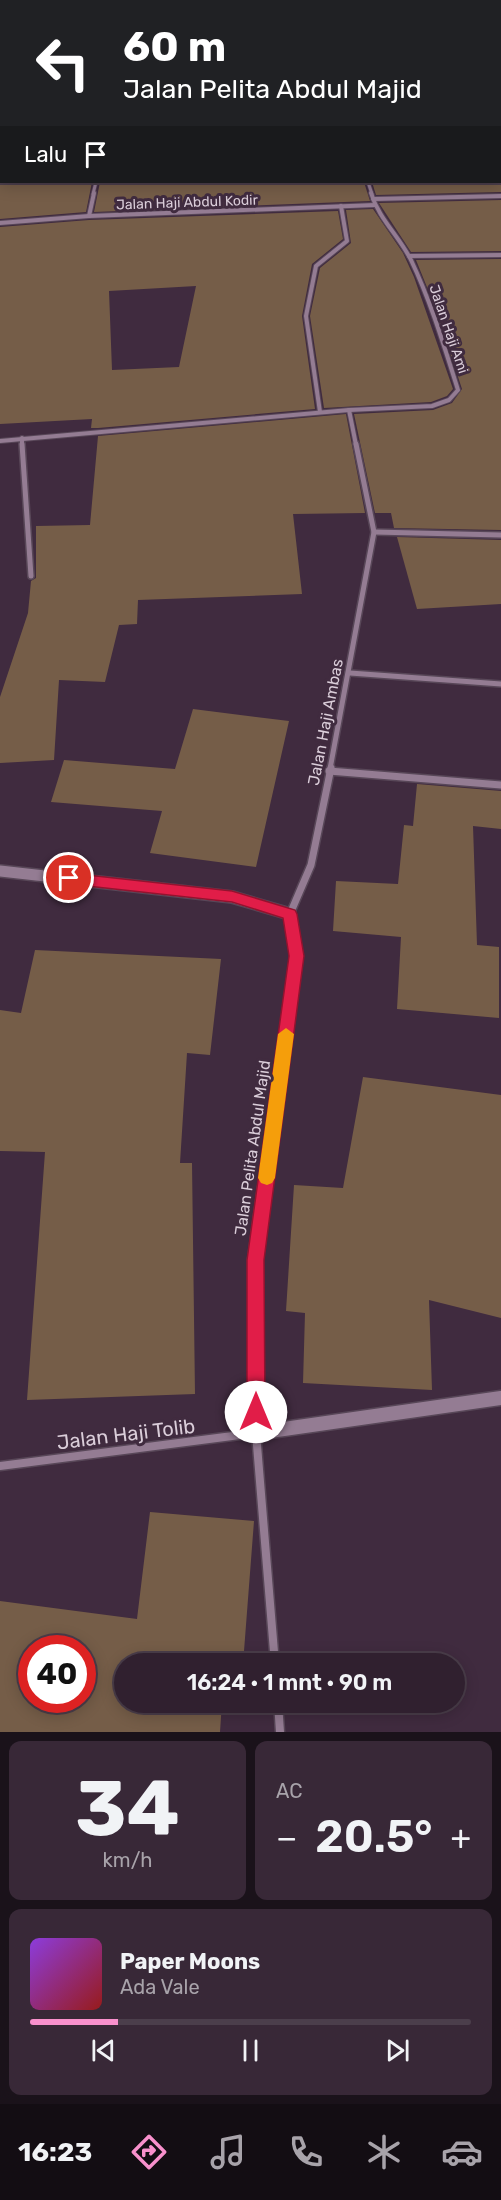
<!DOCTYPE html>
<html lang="id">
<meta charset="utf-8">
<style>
:root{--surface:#30202f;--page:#382837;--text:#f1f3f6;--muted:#a8a3aa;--line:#4b3e4b;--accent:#f890cc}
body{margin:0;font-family:Rubik,sans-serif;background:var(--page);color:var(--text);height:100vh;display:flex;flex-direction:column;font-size:22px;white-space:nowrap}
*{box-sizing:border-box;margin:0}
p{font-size:20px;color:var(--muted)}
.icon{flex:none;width:33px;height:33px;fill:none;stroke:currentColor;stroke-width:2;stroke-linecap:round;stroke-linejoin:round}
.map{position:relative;height:1732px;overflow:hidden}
.side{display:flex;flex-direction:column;gap:9px;padding:9px;background:#1a121a;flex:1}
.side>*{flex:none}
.banner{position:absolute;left:0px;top:0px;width:501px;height:183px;box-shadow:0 3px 15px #0003,0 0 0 2px var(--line);background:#202124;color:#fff;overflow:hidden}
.speed{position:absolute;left:18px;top:1635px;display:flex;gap:12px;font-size:30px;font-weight:700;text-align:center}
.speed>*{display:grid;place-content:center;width:78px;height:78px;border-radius:50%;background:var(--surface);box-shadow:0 3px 15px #0003,0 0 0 2px var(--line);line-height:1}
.speed .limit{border:9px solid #d22;background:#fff;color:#111}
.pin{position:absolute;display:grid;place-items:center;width:51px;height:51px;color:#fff;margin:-26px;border:3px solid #fff;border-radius:50%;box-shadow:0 2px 6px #0007}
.me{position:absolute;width:66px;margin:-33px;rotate:0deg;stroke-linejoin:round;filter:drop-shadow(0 0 4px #0008)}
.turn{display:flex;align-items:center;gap:21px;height:126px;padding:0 24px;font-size:27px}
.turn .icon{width:78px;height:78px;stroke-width:2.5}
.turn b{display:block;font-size:42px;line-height:51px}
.then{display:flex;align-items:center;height:57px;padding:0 24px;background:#0003;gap:12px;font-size:22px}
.big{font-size:45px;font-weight:600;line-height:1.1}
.side .widget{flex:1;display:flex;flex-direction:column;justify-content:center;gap:9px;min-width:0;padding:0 21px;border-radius:12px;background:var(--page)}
.side .dial{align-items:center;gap:0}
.dial b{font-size:78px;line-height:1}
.song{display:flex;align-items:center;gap:18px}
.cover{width:72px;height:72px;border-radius:9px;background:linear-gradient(135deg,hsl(270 70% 55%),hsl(0 70% 35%))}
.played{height:6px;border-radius:3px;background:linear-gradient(90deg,var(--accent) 20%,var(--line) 20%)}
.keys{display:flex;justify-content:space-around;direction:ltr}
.heat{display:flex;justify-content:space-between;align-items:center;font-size:33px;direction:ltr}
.side .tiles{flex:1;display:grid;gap:9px;grid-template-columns:1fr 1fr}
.widget:last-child{grid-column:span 2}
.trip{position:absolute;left:114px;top:1653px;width:351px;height:60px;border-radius:30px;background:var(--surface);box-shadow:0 3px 15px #0003,0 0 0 2px var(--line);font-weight:600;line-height:60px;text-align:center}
.tabs{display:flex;height:96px;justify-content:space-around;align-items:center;background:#130d13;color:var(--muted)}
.tabs .icon{width:42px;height:42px}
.tabs .active{color:var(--accent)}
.tabs b{font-size:27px;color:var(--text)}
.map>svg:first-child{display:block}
</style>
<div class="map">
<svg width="501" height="1732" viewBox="0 0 501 1732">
<rect width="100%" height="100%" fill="#402b3f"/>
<g fill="#755d48" fill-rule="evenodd">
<polygon points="0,182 92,182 86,212 0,219"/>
<polygon points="100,182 364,182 370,201 94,212"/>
<polygon points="372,182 501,182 501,192 376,195"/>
<polygon points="501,200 501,251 411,252 379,203"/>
<polygon points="373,209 403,253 414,277 453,389 447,396 431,402 324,408 310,316 320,268 351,243 346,210"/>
<path d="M338,211l5,28 -31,25 -10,52 13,93 -217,19h-7l1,-9 -92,5v-197l89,-7zM196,286l-17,81 -67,3 -3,-79z"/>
<polygon points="501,259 501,530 394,528 391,513 375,513 354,414 433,410 452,403 462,389 435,307 416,260"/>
<polygon points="346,414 365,513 293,514 302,594 138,600 137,624 119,625 105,682 59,680 54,760 0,763 0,697 28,613 31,581 36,578 36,526 90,525 98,436"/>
<polygon points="397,537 501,540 501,604 417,609"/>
<polygon points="193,709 289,721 256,867 150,853 162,811 51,802 64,760 175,769"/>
<polygon points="417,784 501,791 501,829 473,826 477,945 499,947 499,1018 397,1009 401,937 333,931 336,881 398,884 404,825 413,826"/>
<polygon points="35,950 221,959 210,1055 187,1053 180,1163 192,1163 195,1394 27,1400 45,1152 0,1151 0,1010 21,1013"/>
<polygon points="363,1077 501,1095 501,1318 429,1300 432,1390 303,1383 305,1313 286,1311 294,1185 343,1188"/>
<path d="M150,1512l104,9 -11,143h-119v38h98l-2,30h-220v-131l137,18zM32,1648h50v52h-50z"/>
</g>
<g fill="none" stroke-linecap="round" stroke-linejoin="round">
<defs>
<g id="minor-far4">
<polyline points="368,182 372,194"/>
<polyline points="93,194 96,182"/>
</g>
<g id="minor-far3">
<polyline points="373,199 501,196"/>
<polyline points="89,216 94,193"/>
<polyline points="0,223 89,216 375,205"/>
<polyline points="409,256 501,255"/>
<polyline points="349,410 356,445"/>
<polyline points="320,412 306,316 316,266 347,241 341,206"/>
<polyline points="22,438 22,445"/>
<path d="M0,441l349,-31 83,-4 17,-6 9,-10c-14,-44 -27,-88 -47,-130 -12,-24 -32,-41 -40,-67"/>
</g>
<g id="minor-far2">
<polyline points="22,444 31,576"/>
<polyline points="374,532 501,535"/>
<polyline points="350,673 501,684"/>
<polyline points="330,769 374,532 356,444"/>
</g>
<g id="minor-far1">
<polyline points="329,771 501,785"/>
<polyline points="290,914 311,865 331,768"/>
</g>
<g id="minor">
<polyline points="0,1466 256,1433 275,1664"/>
<polyline points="278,1702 280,1732"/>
</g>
<polyline id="tertiary-far1" points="0,871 232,897 290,914 296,956 265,1189"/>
<polyline id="tertiary" points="265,1188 255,1260 256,1433 501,1398"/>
</defs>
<use href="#minor-far4" stroke="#584758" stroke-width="4.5"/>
<use href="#minor-far3" stroke="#584758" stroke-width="6"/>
<use href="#minor-far2" stroke="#584758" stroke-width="8"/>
<use href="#minor-far1" stroke="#584758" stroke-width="10"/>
<use href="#minor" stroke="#584758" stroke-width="11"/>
<use href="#tertiary-far1" stroke="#584758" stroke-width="14"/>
<use href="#tertiary" stroke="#584758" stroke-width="17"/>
<use href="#minor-far4" stroke="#947c93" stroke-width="3"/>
<use href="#minor-far3" stroke="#947c93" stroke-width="4"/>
<use href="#minor-far2" stroke="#947c93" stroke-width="5"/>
<use href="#minor-far1" stroke="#947c93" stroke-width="7"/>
<use href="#minor" stroke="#947c93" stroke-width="8"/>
<use href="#tertiary-far1" stroke="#947c93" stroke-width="11"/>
<use href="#tertiary" stroke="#947c93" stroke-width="14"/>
</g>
<polygon fill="#e11d48" stroke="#92132f" stroke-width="1.5" points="69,873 232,891 295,910 297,914 304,956 264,1260 265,1412 262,1418 256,1421 249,1418 247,1412 247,1260 289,956 283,918 232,902 69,884 63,878"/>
<polygon fill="#f59e0b" points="286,1028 294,1034 275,1178 272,1183 267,1185 261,1183 258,1178 278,1034"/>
<g text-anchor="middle" stroke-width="6" stroke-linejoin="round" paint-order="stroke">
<g font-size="14" fill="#dacdd9" stroke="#402b3f">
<text transform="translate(187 202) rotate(-2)" y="5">Jalan Haji Abdul Kodir</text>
<text transform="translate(449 329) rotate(71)" y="5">Jalan Haji Ami</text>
</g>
<g font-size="16" fill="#dacdd9" stroke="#402b3f">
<text transform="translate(325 722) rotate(-79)" y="6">Jalan Haji Ambas</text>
<text transform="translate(252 1148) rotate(-82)" y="6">Jalan Pelita Abdul Majid</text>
</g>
<g font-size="20" fill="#dacdd9" stroke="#402b3f">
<text transform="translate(126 1434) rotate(-7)" y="7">Jalan Haji Tolib</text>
</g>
</g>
</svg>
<div class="speed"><div class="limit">40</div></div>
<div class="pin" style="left:69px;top:878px;background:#d93025"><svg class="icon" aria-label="arrive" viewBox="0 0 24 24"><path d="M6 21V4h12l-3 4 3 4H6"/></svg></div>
<svg class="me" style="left:256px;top:1412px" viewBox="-20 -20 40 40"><circle r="19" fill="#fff"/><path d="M0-13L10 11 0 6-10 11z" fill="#e11d48"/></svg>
<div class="trip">16:24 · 1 mnt · 90 m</div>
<div class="banner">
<div class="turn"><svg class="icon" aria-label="left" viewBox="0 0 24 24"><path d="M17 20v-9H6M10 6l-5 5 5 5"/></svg><div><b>60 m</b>Jalan Pelita Abdul Majid</div></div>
<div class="then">Lalu<svg class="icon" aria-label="arrive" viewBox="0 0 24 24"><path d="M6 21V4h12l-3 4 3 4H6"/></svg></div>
</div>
</div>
<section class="side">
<div class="tiles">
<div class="widget dial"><b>34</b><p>km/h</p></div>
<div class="widget"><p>AC</p>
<div class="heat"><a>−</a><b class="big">20.5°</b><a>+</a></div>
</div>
<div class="widget">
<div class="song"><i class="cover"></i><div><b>Paper Moons</b><p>Ada Vale</p></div></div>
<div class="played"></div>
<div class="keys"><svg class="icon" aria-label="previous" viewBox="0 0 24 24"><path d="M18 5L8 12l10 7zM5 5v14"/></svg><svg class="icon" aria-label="pause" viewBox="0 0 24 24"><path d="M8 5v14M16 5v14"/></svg><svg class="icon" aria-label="next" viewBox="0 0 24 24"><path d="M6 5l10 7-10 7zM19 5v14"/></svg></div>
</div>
</div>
</section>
<nav class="tabs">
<b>16:23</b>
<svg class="icon active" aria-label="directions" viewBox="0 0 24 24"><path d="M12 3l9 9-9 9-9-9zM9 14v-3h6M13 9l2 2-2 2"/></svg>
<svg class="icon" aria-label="music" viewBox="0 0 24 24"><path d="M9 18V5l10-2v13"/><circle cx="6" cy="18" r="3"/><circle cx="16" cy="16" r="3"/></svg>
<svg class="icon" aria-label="phone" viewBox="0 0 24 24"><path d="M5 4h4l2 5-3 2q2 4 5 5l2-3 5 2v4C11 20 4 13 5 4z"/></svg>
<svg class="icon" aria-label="climate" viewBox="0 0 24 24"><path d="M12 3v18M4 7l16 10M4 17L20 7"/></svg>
<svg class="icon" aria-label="car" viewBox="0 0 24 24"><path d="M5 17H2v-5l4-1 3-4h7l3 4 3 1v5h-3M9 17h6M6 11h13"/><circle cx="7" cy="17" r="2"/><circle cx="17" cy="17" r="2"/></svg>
</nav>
